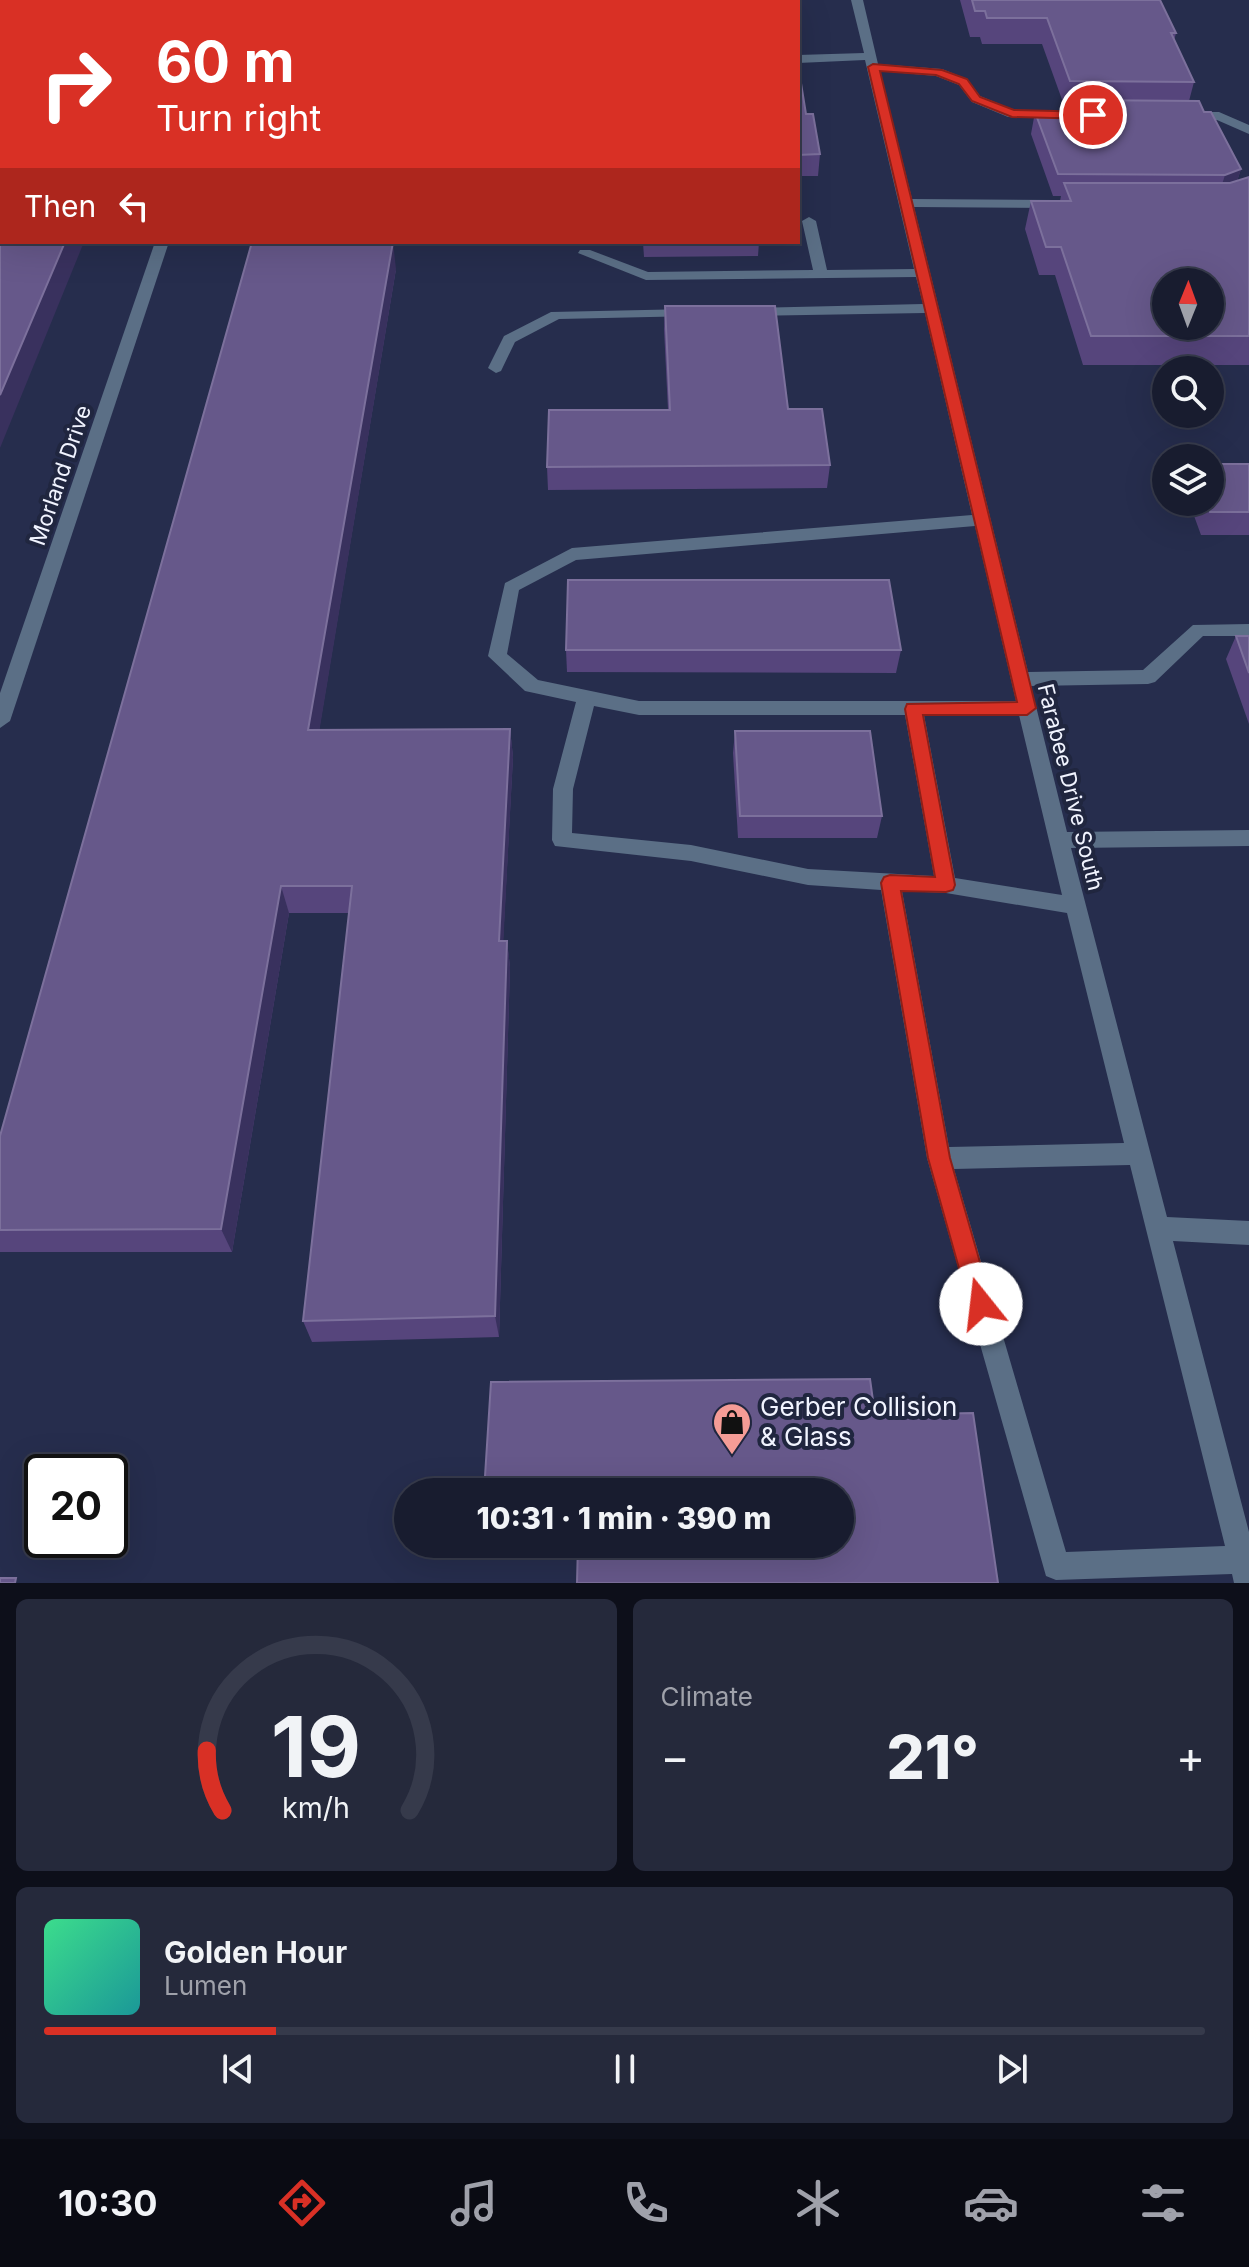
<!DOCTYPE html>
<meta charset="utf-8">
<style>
:root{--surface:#181c2f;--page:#25293b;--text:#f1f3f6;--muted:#9fa1aa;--line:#363a4b;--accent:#d93025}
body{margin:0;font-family:Inter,sans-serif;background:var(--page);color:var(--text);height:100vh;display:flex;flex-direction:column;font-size:30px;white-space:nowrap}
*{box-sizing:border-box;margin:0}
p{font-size:26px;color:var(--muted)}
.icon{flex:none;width:44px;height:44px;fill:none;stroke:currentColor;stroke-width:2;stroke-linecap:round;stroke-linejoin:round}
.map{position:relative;height:1583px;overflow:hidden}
.drawer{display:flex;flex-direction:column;gap:16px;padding:16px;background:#0d0f1a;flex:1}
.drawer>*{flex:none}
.hud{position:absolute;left:0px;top:0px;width:800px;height:244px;box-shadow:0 8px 32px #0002,0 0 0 2px var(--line);background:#d93025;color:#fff;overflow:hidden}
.needle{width:52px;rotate:1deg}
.controls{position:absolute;left:1152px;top:268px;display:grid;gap:16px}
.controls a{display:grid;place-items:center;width:72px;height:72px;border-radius:50%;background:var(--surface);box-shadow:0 8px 32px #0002,0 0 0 2px var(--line);font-size:40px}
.speed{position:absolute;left:24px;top:1454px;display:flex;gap:16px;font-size:40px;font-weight:700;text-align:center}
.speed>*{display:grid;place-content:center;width:104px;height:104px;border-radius:50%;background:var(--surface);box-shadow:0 8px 32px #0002,0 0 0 2px var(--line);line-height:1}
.speed .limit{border:4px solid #111;border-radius:12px;background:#fff;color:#111}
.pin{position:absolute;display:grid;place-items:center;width:68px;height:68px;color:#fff;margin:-34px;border:4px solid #fff;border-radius:50%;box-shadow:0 2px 8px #0007}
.me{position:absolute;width:88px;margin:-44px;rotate:344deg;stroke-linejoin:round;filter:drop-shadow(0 0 6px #0008)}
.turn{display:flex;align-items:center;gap:28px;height:168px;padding:0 24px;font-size:36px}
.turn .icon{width:104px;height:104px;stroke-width:2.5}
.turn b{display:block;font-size:56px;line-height:68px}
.then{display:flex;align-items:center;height:76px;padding:0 24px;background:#0003;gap:16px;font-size:30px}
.big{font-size:60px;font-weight:800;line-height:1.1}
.drawer .tile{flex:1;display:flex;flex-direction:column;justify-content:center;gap:12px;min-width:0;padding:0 28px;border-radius:12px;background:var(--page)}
.drawer .dial{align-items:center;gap:0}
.dial svg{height:208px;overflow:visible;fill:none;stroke:var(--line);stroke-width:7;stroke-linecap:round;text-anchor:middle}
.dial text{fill:var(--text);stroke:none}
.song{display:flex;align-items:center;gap:24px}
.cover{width:96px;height:96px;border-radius:12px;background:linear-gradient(135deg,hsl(150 70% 55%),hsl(180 70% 35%))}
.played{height:8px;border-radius:4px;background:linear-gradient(90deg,var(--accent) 20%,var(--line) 20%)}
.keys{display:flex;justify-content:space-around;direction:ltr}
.heat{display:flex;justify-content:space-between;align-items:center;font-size:44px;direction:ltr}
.drawer .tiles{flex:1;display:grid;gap:16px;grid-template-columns:1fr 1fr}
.tile:last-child{grid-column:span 2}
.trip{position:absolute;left:394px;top:1478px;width:460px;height:80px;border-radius:40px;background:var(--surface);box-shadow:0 8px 32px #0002,0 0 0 2px var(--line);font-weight:800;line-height:80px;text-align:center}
.menu{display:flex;height:128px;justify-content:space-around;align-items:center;background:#0a0b13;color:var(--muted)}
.menu .icon{width:56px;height:56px}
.menu .on{color:var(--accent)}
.menu b{font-size:36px;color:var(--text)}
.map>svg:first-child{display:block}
</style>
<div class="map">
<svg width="1249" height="1583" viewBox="0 0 1249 1583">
<rect width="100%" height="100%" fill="#20263f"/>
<path fill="#262d4d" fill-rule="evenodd" d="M0,0h1249v1583h-1249zM2,2h796v240h-796zM1166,282h44v44h-44zM1166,370h44v44h-44zM1166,458h44v44h-44zM42,1472h68v68h-68zM408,1492h432v52h-432z"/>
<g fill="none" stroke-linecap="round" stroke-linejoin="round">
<g fill="#5b6f86" fill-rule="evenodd">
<path d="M851,0h12l15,64 64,5 25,10 13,17 34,14 46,1 6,4 -6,4 -52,-2 -36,-15 -13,-17 -23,-9 -56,-5 32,128 143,1 7,4 -7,4 -141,-1 114,465 115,-2 50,-45 56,-1v12h-46l-48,46 -7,2 -117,2 36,146 182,-2v16l-178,2 96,369 82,4v24l-76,-4 76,291v51h-15l-2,-9 -176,6 -10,-4 -119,-418 -46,-268 -73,-5 -117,-24 -136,-15 -3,-6 1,-51 23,-87 -51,-11 -37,-35 17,-73 67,-35 400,-33 -47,-202 -174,3 -7,-4 7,-4 172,-4 -7,-27 -270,3 -68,-27 2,-3h10l58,22 165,-2 -11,-49 7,-4 7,4 11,49 87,-1 -49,-209 -67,3v-8l66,-2zM975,526l41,175h-377l-101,-21 -31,-26 12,-64 57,-30zM594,706l45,9h266l29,161 -126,-7 -117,-24 -119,-12 1,-44zM924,715h95l43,180 -107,-17zM902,891l44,2 121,20 57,230 -175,4zM1130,1165l95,381 -159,6 -112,-383z"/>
<polygon points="1188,112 1219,112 1249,125 1249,134 1217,120 1183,119 1183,113"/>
<polygon points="155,242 169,242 10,721 0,728 0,693"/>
<polygon points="691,309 696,310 696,316 559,319 515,342 501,371 496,373 488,368 504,336 551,312"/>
</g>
</g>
<g fill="#56457c">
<polygon points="960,0 1160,0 1176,33 1174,41 1194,82 1189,101 1204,112 1241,169 1237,181 1249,177 1249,365 1083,365 1055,275 1039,275 1025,229 1031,201 1060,201 1061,196 1053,196 1031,134 1035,112 1072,112 1073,108 1065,108 1042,44 982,44 980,37 970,37"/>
<polygon points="798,77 806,114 820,154 818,176 798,176"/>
<polygon points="643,242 759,242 758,256 644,257"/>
<polygon points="396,269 319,730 510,729 513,757 503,941 507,941 510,967 499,1337 312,1342 303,1321 349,913 289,913 232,1252 0,1252 0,1136"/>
<polygon points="665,306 788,409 830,465 827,488 548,490 547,467 668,410 664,329"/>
<polygon points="1249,464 1249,535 1201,535 1189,502 1210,502"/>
<polygon points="1236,636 1249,636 1249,724 1226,659"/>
<polygon points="566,650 901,650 896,673 567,672"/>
<polygon points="735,731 882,816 877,838 738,838 733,753"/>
</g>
<g fill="#39315e">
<polygon points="1241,169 1234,191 1218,197 1225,175"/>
<polygon points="65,242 84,242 0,448 0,395"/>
<polygon points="393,242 396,269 315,757 308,730"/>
<polygon points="510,729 513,757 502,967 499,941"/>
<polygon points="281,886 289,913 232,1252 221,1229"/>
<polygon points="507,941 510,967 499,1337 495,1316"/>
</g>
<g fill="#66588a" stroke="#7c709c" stroke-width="2" fill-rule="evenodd">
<rect x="449" y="0" width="137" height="2"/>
<rect x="646" y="0" width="130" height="2"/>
<polygon points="972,0 1160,0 1176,33 1171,33 1194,82 1070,81 1047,18 987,18 985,11 975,11"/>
<polygon points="798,77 800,77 806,114 813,114 820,154 798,155"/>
<polygon points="0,82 2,82 2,242 65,242 0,395"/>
<polygon points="1074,100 1199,101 1204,112 1211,112 1241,169 1225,175 1058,174 1035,112 1079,112"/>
<path d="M1249,177v159h-158l-30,-89h-15l-15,-46h40l-7,-18h166zM1166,282h44v44h-44z"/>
<polygon points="252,242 393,242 308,730 510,729 499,941 507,941 495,1316 303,1321 352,886 281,886 221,1229 0,1230 0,1136"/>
<polygon points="665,306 775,306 788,409 822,409 830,465 547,467 549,410 670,410"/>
<polygon points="1210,464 1249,464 1249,512 1210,512 1206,502 1210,502"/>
<polygon points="568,580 889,580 901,650 566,650"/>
<polygon points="1236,636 1249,636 1249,673"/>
<polygon points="735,731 870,731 882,816 740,816"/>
<polygon points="870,1379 875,1415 973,1413 998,1583 577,1583 578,1544 840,1544 840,1492 484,1492 491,1382"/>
<polygon points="0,1578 16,1578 15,1583 0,1583"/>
</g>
<polygon fill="#d93025" stroke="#8d1f18" stroke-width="2" points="873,64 942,70 967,79 980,97 1014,110 1093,112 1099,115 1093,119 1012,117 972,101 959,84 936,75 880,71 1036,708 1027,715 923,715 955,885 953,890 946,892 901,891 950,1158 992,1304 989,1312 981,1315 972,1312 969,1304 928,1158 881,883 884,877 890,875 935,877 905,709 907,704 1017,702 868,67"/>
<defs>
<symbol id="shop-pin" viewBox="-11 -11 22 30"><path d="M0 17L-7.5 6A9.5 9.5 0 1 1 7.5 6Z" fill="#f59c96" stroke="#20263f"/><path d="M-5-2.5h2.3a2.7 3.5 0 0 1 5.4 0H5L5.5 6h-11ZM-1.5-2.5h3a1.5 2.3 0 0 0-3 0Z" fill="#111"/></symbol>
</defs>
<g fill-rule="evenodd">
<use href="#shop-pin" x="710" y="1400" width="44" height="60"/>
</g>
<g text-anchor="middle" stroke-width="8" stroke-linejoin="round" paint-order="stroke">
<g font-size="22" fill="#f1f4ff" stroke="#20263f">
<text transform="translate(60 475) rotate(-71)" y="8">Morland Drive</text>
<text transform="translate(1071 787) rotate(76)" y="8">Farabee Drive South</text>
</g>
<g font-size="26" fill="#f1f4ff" stroke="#20263f" text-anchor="start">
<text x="760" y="1416">Gerber Collision<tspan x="760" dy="30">&amp; Glass</tspan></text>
</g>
</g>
</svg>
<div class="controls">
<a><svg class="needle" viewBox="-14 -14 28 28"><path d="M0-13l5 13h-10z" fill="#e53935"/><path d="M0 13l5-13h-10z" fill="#9fa1aa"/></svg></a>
<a><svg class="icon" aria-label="search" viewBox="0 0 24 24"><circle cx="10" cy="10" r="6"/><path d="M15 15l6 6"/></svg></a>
<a><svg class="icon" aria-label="layers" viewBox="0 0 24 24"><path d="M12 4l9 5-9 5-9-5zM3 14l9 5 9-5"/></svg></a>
</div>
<div class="speed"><div class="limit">20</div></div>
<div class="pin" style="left:1093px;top:115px;background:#d93025"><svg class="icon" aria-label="arrive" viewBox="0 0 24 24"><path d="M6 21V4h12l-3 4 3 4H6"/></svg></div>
<svg class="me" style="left:981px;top:1304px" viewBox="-20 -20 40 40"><circle r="19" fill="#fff"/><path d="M0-13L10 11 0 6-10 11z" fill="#d93025"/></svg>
<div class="trip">10:31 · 1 min · 390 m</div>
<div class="hud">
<div class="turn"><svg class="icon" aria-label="right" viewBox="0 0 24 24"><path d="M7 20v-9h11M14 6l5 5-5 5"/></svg><div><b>60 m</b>Turn right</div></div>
<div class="then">Then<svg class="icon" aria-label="left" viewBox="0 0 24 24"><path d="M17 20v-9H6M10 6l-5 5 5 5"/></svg></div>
</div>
</div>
<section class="drawer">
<div class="tiles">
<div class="tile dial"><svg viewBox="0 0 100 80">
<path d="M14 69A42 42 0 1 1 86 69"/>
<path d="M14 69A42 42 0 0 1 8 46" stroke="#d93025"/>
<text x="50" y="56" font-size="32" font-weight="700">19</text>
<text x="50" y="72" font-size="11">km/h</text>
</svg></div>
<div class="tile"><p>Climate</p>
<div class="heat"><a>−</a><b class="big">21°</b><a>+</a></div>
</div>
<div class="tile">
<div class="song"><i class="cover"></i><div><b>Golden Hour</b><p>Lumen</p></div></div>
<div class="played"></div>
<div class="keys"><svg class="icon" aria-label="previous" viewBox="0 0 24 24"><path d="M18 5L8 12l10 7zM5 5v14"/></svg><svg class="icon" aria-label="pause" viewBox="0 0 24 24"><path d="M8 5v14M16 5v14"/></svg><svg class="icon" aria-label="next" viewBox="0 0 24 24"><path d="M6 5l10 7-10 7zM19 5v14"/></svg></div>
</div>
</div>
</section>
<nav class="menu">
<b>10:30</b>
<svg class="icon on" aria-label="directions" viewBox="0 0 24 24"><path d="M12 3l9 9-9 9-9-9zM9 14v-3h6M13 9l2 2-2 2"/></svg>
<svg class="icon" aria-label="music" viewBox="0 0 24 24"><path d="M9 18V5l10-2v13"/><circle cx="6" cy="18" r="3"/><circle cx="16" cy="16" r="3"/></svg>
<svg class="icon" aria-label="phone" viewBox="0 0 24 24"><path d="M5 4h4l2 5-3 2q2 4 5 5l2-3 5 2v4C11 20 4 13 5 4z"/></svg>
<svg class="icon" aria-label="climate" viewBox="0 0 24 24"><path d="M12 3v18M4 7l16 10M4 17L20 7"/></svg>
<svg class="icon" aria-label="car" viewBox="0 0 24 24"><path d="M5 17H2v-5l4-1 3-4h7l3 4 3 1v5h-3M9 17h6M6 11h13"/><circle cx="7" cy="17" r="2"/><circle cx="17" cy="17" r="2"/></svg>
<svg class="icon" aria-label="filters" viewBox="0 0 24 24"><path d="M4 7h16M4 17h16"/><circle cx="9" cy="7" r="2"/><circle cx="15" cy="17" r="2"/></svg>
</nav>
